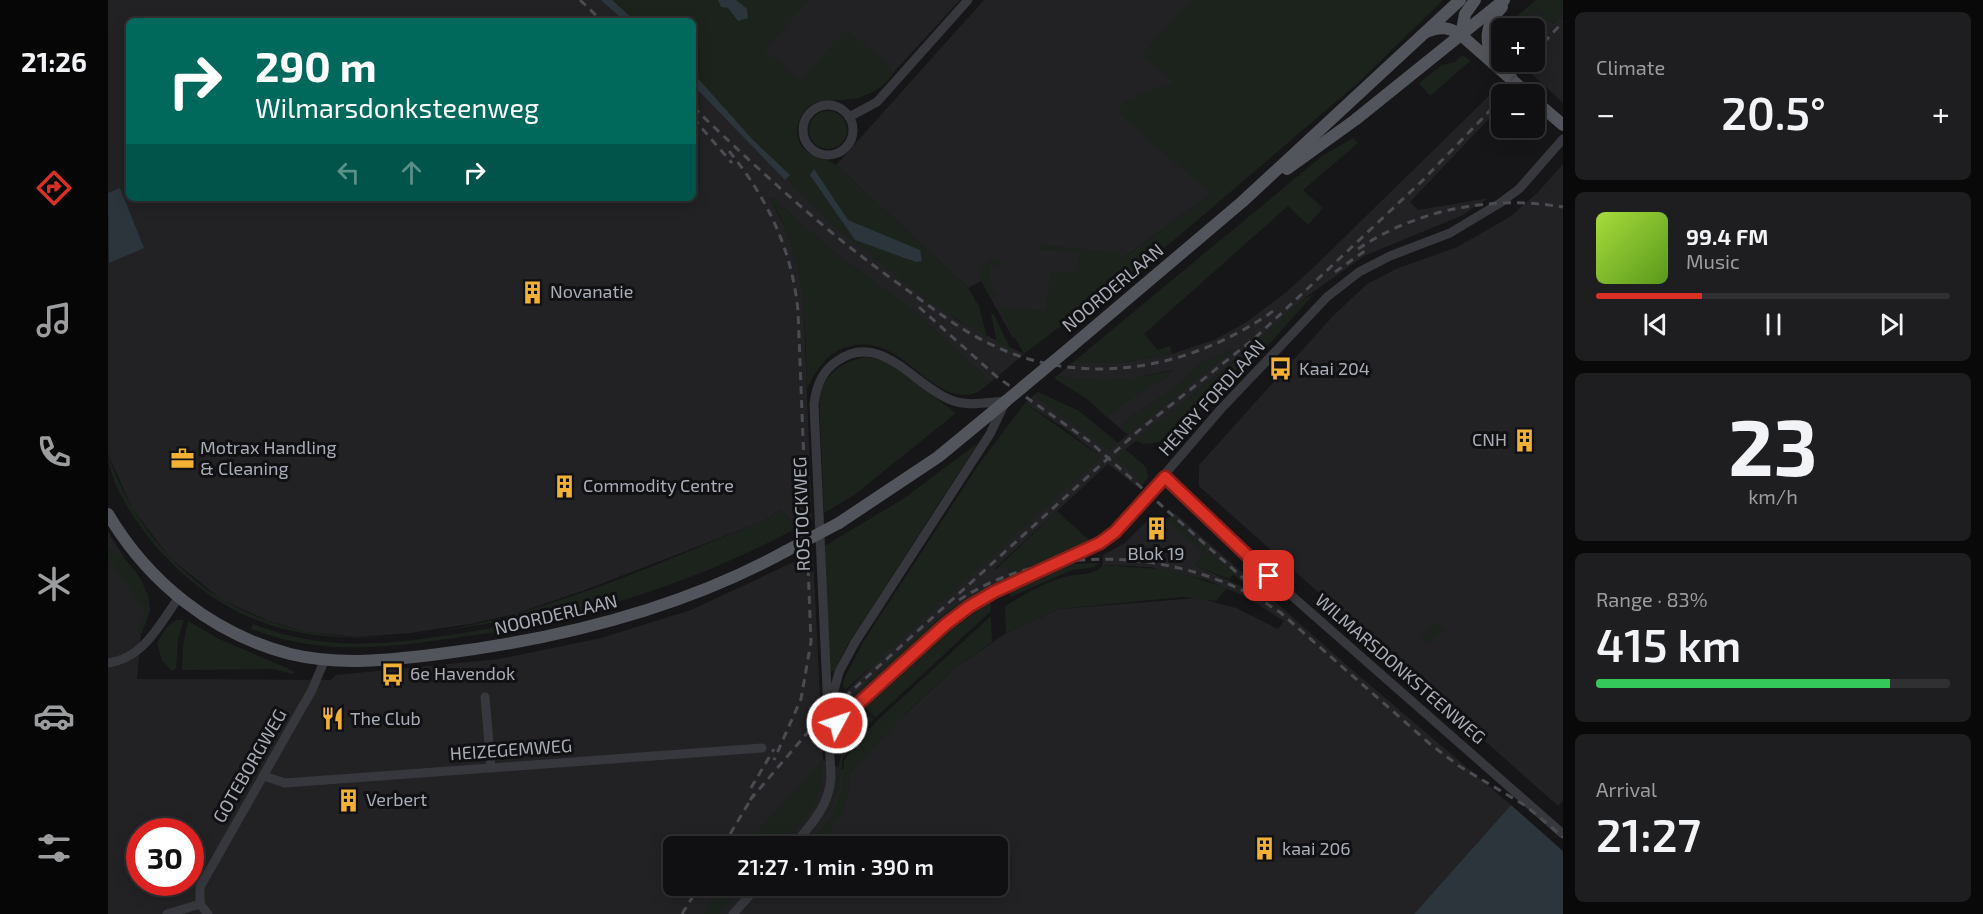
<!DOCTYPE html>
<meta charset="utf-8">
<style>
:root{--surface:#101012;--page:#1e1e20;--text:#f1f3f6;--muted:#9c9d9f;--line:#303032;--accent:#d93025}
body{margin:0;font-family:"Exo 2",sans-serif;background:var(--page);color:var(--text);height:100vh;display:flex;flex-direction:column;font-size:22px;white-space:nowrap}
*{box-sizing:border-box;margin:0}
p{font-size:20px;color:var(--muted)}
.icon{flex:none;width:33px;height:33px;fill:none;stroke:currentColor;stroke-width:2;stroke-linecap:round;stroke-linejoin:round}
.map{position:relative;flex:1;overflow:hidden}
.panel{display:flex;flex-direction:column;gap:12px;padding:12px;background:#09090a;width:420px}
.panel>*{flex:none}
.guide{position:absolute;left:18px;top:18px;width:570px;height:183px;border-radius:9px;box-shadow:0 3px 15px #0003,0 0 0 2px var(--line);background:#00695c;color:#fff;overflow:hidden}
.controls{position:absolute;left:1383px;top:18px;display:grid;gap:12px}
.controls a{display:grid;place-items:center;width:54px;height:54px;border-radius:9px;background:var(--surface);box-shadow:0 3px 15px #0003,0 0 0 2px var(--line);font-size:30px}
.speed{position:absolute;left:18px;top:818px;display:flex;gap:12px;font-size:30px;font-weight:700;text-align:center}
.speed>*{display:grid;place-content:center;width:78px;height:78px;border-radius:50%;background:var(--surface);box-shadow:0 3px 15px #0003,0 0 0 2px var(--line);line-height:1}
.speed .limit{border:9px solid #d22;background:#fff;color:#111}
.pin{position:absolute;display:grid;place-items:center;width:51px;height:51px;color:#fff;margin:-26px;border-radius:12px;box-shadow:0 3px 9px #0006}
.me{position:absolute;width:66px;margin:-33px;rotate:50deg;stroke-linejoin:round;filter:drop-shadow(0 0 4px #0008)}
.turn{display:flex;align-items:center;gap:21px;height:126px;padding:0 30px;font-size:27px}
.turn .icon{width:78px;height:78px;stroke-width:2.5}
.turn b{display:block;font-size:42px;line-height:51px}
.lanes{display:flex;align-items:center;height:57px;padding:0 30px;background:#0003;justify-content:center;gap:30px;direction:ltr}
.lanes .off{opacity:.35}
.big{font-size:45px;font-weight:600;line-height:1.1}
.panel .widget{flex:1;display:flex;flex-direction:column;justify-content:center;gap:9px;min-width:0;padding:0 21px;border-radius:9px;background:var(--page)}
.panel .dial{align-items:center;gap:0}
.dial b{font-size:78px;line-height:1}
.song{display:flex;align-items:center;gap:18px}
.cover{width:72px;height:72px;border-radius:9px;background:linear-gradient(135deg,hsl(80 70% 55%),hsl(90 70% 35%))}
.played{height:6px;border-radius:3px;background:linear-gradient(90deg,var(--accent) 30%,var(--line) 30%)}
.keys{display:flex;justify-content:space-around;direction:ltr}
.heat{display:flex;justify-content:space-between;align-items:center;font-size:33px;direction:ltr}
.charge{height:9px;border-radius:4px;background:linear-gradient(90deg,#34c759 83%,var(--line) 0)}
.trip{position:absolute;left:555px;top:836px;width:345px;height:60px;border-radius:9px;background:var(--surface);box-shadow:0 3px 15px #0003,0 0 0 2px var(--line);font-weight:600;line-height:60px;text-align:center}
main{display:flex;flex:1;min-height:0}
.dock{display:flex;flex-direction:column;width:108px;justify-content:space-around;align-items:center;background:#060607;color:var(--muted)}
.dock .icon{width:42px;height:42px}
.dock .active{color:var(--accent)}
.dock b{font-size:27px;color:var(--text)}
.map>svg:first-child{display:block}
</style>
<main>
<nav class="dock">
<b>21:26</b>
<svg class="icon active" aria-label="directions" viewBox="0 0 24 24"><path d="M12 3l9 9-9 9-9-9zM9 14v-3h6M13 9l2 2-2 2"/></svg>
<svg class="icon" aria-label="music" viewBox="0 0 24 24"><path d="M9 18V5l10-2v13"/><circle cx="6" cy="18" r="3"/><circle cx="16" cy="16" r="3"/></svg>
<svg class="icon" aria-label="phone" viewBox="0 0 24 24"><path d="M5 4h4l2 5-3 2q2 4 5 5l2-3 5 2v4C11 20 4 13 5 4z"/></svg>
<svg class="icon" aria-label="climate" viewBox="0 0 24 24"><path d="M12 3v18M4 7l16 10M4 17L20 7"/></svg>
<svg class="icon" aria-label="car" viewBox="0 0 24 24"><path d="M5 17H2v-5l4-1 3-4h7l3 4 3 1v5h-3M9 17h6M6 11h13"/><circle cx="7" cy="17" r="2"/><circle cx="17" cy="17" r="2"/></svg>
<svg class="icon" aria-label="filters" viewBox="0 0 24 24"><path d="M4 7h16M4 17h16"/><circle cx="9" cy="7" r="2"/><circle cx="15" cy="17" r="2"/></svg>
</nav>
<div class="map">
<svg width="1455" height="914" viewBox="0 0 1455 914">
<rect width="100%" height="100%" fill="#161618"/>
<g fill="#222225" fill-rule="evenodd">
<polygon points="0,0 493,0 516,21 21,21 21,198 585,198 585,85 727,227 850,321 916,354 883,382 806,311 720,248 665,198 662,199 678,229 691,267 695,293 704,520 689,528 672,509 656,521 477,590 407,614 362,624 302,633 249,637 199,632 161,621 114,600 62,558 24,508 0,454"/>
<polygon points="603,0 852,0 772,87 751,98 709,102"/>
<polygon points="876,0 1334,0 1103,194 905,338 873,281 860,288 728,165"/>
<polygon points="1429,11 1445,24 1455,13 1455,103 1412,63 1426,62 1426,28 1414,28"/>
<polygon points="1390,87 1399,94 1394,94 1393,106 1302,202 1310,210 1381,198 1353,216 1256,256 1194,300 1143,347 1008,457 1032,479 1027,485 1000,464 886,569 899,566 904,577 853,606 851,604 834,616 743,697 738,692 801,629 993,457 958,429 917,403 926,395 1001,450 1125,350 1093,363 1065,390 1028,413 1012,428 1000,418 1009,407 1060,376 1065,370 1015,380 982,381 949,376 964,363 1011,363 1064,354 1106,340 1137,323 1176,294 1206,267"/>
<polygon points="1455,164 1455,801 1450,806 1091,486 1091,465 1224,317 1259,284 1288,269 1349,247 1381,229 1403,216 1430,192"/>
<path d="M1067,513l175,155 161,137 -97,109h-1306v-382l40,63 2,16 -9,23 -4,45 194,1 5,-5 163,-16 102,-21 90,-28 122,-57 10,207 27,13 36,-41 68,-63 52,-36 53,-24 139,-11 38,10 42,21 6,-8 -40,-25 -37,-16 -57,-13 -47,-2v-10l22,-12 28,-28 16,6 35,32 -10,12 58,26 -81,-74zM32,831h50v51h-50zM566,846h324v39h-324z"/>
</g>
<g fill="#1c231d">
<path d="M493,0h208l-45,50 35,30 48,-51 45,40v6c-11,17 -34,25 -53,25 -7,0 -16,-1 -23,2 -17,8 -26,32 -12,47 9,9 22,8 32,16l132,123 11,18 8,32 -58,-36 -94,-75 -142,-142v-64h-69z"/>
<polygon points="1083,0 1335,0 1250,83 1066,240 916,354 890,307 937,311 943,271 963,273 969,270 971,253 931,249 931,245 1009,252 1014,259 1103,194 1009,112 1020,99 1066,82 1034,55"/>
<polygon points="1428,0 1455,0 1455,13 1445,24 1429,11 1414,28 1395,28"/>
<polygon points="1355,55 1362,61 1322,96 1311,83 1334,65 1347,62"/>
<circle cx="720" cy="130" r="19"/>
<polygon points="1245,138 1250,143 1195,190 1215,208 1200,225 1180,206 1036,334 1050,350 1062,346 1064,354 1011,363 964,363 1214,156"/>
<path d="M664,197l56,51 86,63 77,71c-9,7 -16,14 -28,13 -39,-2 -64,-60 -112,-49 -23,5 -34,22 -44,43 -2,-66 0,-133 -37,-190z"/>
<path d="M884,260l8,1 -1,6 -8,-4 -2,25 7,5 -2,8c-9,-13 -25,-32 -2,-41z"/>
<polygon points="1206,294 1148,359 1130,368 1061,446 1055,442 1035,444 1027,440 1124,363 1194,300"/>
<polygon points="883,313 886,315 903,350 889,343"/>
<polygon points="1128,348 1020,435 1012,428 1028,413 1065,390 1092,363"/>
<path d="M758,357l20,4 70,52 -102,82 -30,18 -5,-118c7,-22 24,-34 47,-38z"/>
<path d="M1066,370c-18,20 -46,24 -66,48l-21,-19 -33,-21 3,-2c41,6 77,4 117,-6z"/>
<polygon points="930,392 971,411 1010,443 1001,451 926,395"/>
<polygon points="917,403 993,457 736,691 735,684 738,675 757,639 871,464"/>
<polygon points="870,443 737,649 727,671 722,671 715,547 795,499"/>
<polygon points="1017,449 1038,467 1040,477 1034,486 1030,482 1032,479 1008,457"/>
<path d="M0,454c16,50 48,95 89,128 163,127 402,3 567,-61l16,-12 17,19c-58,31 -117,55 -180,74 -21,6 -44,15 -66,18 -18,2 -36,-1 -54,2 -129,22 -238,37 -336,-70 -20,-21 -53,-69 -53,-98z"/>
<polygon points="949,511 981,540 961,553 904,577 899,566 887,570"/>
<polygon points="1063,517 1126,574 1121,579 1086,565 1096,553 1055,519"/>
<path d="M0,547c31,19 52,52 33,87l-3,-2 6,-14v-9l-36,-52z"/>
<polygon points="990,563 987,567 964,570 902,597 902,591 964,564"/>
<path d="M995,565l68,5 56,18 -11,13 -34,-4 -123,12 -53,24 -1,-27c20,-12 41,-25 64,-30 11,-2 27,-1 34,-11z"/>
<polygon points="882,602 883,611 767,718 757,707 835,635"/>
<polygon points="851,604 853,606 749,699 743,697 814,632"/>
<polygon points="883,616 884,642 846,669 802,709 743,772 740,796 733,816 711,846 698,846 725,814 734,788 736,761 748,743 771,719"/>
<polygon points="68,620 76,620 70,639 68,669 64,671 54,661 49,643 59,627"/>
<polygon points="80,621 111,639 179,668 186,672 185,674 165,669 74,670 75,646"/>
<polygon points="1327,622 1337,631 1318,644 1313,640"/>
<path d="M418,623l17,1c-21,6 -51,8 -75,12 -79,11 -140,22 -217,-7l2,-5c72,28 134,21 209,9 21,-3 42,-8 64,-10z"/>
<polygon points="761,715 766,719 735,758 730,790 724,807 699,840 723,806 736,739"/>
<path d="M715,760c0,45 -14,54 -43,86h-36z"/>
<polygon points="611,885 638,885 611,914 595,914"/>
</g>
<g fill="#2c353c">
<polygon points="493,0 504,0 527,21 516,21"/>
<polygon points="610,0 628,0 639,9 640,18 630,21 620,8 613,7"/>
<polygon points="585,73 645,140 682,175 677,180 585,85"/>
<polygon points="706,169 740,220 812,250 814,261 808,262 747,240 702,175"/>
<polygon points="12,188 36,248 1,263 0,193"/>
<polygon points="1403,805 1455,851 1455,914 1306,914"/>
</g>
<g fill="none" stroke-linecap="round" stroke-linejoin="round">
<g stroke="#37383d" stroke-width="9">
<circle cx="720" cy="130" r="25"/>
<polyline points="741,117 769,102 860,0"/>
<polyline points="1057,477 1120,540 1455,834"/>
<path d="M0,663c36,-5 52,-39 71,-66"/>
<polyline points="377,697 383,768"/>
<polyline points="722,706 731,672 746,644 882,434 897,403"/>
<path d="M722,723l13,-4c47,-44 93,-95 150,-126 40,-23 85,-33 122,-61l105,-122 107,-113 32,-25 31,-16 60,-23 50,-30 19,-14 44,-50"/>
<polyline points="156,776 177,783 654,748"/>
<path d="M685,846c18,-21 36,-40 38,-68l-17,-374c2,-18 8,-33 23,-43 44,-31 77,25 114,39 17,7 37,2 55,1"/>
<polyline points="59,914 92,904"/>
<polyline points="100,914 92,904 92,887 204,690 217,659"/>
<polyline points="625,914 651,885"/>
</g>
<g stroke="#53555c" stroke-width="12">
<path d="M1318,32c14,-6 23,-5 35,3l67,59"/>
<polyline points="1353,35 1357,14 1367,0"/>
<path d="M1386,62c-10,-21 -9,-38 8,-55"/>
<polyline points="1426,100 1455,125"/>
<polyline points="1179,169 1247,120 1396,0"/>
<polyline points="964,346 1134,202 1352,0"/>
<path d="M0,514c40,68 105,120 182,140 50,12 100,6 149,0 120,-15 240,-44 347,-103"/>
<polyline points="731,523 830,457 898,401"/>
</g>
<g stroke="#4a4c52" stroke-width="3" stroke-dasharray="8 6" stroke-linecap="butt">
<polyline points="472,0 494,21"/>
<polyline points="1426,53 1455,22"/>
<polyline points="1384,101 1419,62"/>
<path d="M585,107c66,63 131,124 206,177 29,21 58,44 91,60 94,46 203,25 286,-35"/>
<polyline points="585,118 624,163"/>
<path d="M621,151c39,48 63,99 69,160l13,331 -10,57 -27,61"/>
<path d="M1250,249c59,-40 135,-54 205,-42"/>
<polyline points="1227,272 1261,248"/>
<polyline points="811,307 889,377 981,441 1153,594"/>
<path d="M851,600c94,-62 232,-50 322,13l149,131 29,22 67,40 37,31"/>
<polyline points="643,788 666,749"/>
<polyline points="642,800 706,725 1029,432 1147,338 1314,181 1394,98"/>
<polyline points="615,846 646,794"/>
<polyline points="574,914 592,885"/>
</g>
<g stroke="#53555c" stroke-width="12">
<polyline points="898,401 964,346"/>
<polyline points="678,551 731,523"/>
</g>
</g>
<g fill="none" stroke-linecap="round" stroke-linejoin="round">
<defs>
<polyline id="route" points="729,723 838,624 862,606 886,592 992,543 1007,532 1057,477 1161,576"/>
</defs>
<use href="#route" stroke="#8d1f18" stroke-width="15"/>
<use href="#route" stroke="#d93025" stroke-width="10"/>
</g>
<defs>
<symbol id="building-bare" viewBox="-9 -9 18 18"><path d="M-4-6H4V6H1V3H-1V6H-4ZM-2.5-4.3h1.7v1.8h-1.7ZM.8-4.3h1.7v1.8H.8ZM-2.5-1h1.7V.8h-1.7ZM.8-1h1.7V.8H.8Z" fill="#f2b134" stroke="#111113" stroke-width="2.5" paint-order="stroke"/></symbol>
<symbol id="bus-bare" viewBox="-9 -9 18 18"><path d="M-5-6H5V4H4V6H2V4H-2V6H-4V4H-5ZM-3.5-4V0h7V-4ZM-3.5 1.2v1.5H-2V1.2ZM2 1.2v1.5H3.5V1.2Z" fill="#f2b134" stroke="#111113" stroke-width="2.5" paint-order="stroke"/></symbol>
<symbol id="office-bare" viewBox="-9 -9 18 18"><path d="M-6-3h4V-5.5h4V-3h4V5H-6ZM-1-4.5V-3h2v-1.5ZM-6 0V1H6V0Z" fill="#f2b134" stroke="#111113" stroke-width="2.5" paint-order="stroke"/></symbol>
<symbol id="restaurant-bare" viewBox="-9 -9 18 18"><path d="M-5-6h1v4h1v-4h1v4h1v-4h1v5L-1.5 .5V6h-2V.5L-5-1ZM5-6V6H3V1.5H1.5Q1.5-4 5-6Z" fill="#f2b134" stroke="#111113" stroke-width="2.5" paint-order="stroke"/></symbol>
</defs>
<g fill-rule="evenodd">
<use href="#building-bare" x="408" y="276" width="33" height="33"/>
<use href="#bus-bare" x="1156" y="352" width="33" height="33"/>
<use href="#building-bare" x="1400" y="424" width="33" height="33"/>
<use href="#office-bare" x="58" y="442" width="33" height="33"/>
<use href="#building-bare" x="440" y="470" width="33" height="33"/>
<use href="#building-bare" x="1032" y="512" width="33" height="33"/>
<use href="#bus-bare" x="268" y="658" width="33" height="33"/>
<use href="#restaurant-bare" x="208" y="702" width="33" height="33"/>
<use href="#building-bare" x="224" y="784" width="33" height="33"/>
<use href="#building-bare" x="1140" y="832" width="33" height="33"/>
</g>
<g text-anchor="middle" stroke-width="6" stroke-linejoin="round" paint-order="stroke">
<g font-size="18" fill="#a8adb8" stroke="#111113">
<text transform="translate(1005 288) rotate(-40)" y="6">NOORDERLAAN</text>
<text transform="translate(1104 398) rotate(-48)" y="6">HENRY FORDLAAN</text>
<text transform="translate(694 514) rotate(-92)" y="6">ROSTOCKWEG</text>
<text transform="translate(448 615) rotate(-13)" y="6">NOORDERLAAN</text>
<text transform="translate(1292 669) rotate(41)" y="6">WILMARSDONKSTEENWEG</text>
<text transform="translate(403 750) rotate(-4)" y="6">HEIZEGEMWEG</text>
<text transform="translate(142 766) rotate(-60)" y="6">GOTEBORGWEG</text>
</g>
<g font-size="18" fill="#a8adb8" stroke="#111113" text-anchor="start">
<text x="442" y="298">Novanatie</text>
<text x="1191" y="375">Kaai 204</text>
<text x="1399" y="446" text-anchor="end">CNH</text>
<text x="92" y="454">Motrax Handling<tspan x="92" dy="21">&amp; Cleaning</tspan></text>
<text x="475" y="492">Commodity Centre</text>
<text x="1048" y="560" text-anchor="middle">Blok 19</text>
<text x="302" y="680">6e Havendok</text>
<text x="242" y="725">The Club</text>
<text x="258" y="806">Verbert</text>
<text x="1174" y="855">kaai 206</text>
</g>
</g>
</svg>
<div class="controls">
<a>+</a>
<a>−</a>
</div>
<div class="speed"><div class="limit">30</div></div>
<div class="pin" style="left:1161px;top:576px;background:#d93025"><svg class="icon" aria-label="arrive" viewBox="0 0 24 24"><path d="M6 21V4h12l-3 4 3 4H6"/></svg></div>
<svg class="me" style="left:729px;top:723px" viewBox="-20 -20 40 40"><circle r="17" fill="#d93025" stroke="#fff" stroke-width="3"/><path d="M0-11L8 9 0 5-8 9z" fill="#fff"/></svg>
<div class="trip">21:27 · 1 min · 390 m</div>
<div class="guide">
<div class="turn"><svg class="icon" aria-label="right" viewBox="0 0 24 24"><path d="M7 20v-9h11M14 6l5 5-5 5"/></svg><div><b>290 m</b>Wilmarsdonksteenweg</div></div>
<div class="lanes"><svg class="icon off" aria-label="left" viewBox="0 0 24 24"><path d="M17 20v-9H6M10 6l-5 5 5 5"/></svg><svg class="icon off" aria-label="ahead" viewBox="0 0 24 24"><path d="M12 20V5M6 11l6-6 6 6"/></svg><svg class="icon" aria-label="right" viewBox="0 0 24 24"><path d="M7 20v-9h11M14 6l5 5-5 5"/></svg></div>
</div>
</div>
<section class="panel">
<div class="widget"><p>Climate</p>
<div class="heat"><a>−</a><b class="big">20.5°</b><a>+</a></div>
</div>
<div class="widget">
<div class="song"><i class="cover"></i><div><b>99.4 FM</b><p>Music</p></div></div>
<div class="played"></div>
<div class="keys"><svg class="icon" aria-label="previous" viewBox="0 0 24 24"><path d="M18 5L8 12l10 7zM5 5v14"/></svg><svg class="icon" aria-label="pause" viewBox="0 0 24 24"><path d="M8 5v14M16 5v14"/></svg><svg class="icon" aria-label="next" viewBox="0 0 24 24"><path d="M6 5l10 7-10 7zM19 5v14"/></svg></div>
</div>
<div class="widget dial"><b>23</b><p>km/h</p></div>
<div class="widget"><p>Range · 83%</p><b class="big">415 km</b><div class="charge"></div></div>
<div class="widget"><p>Arrival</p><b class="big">21:27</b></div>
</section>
</main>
